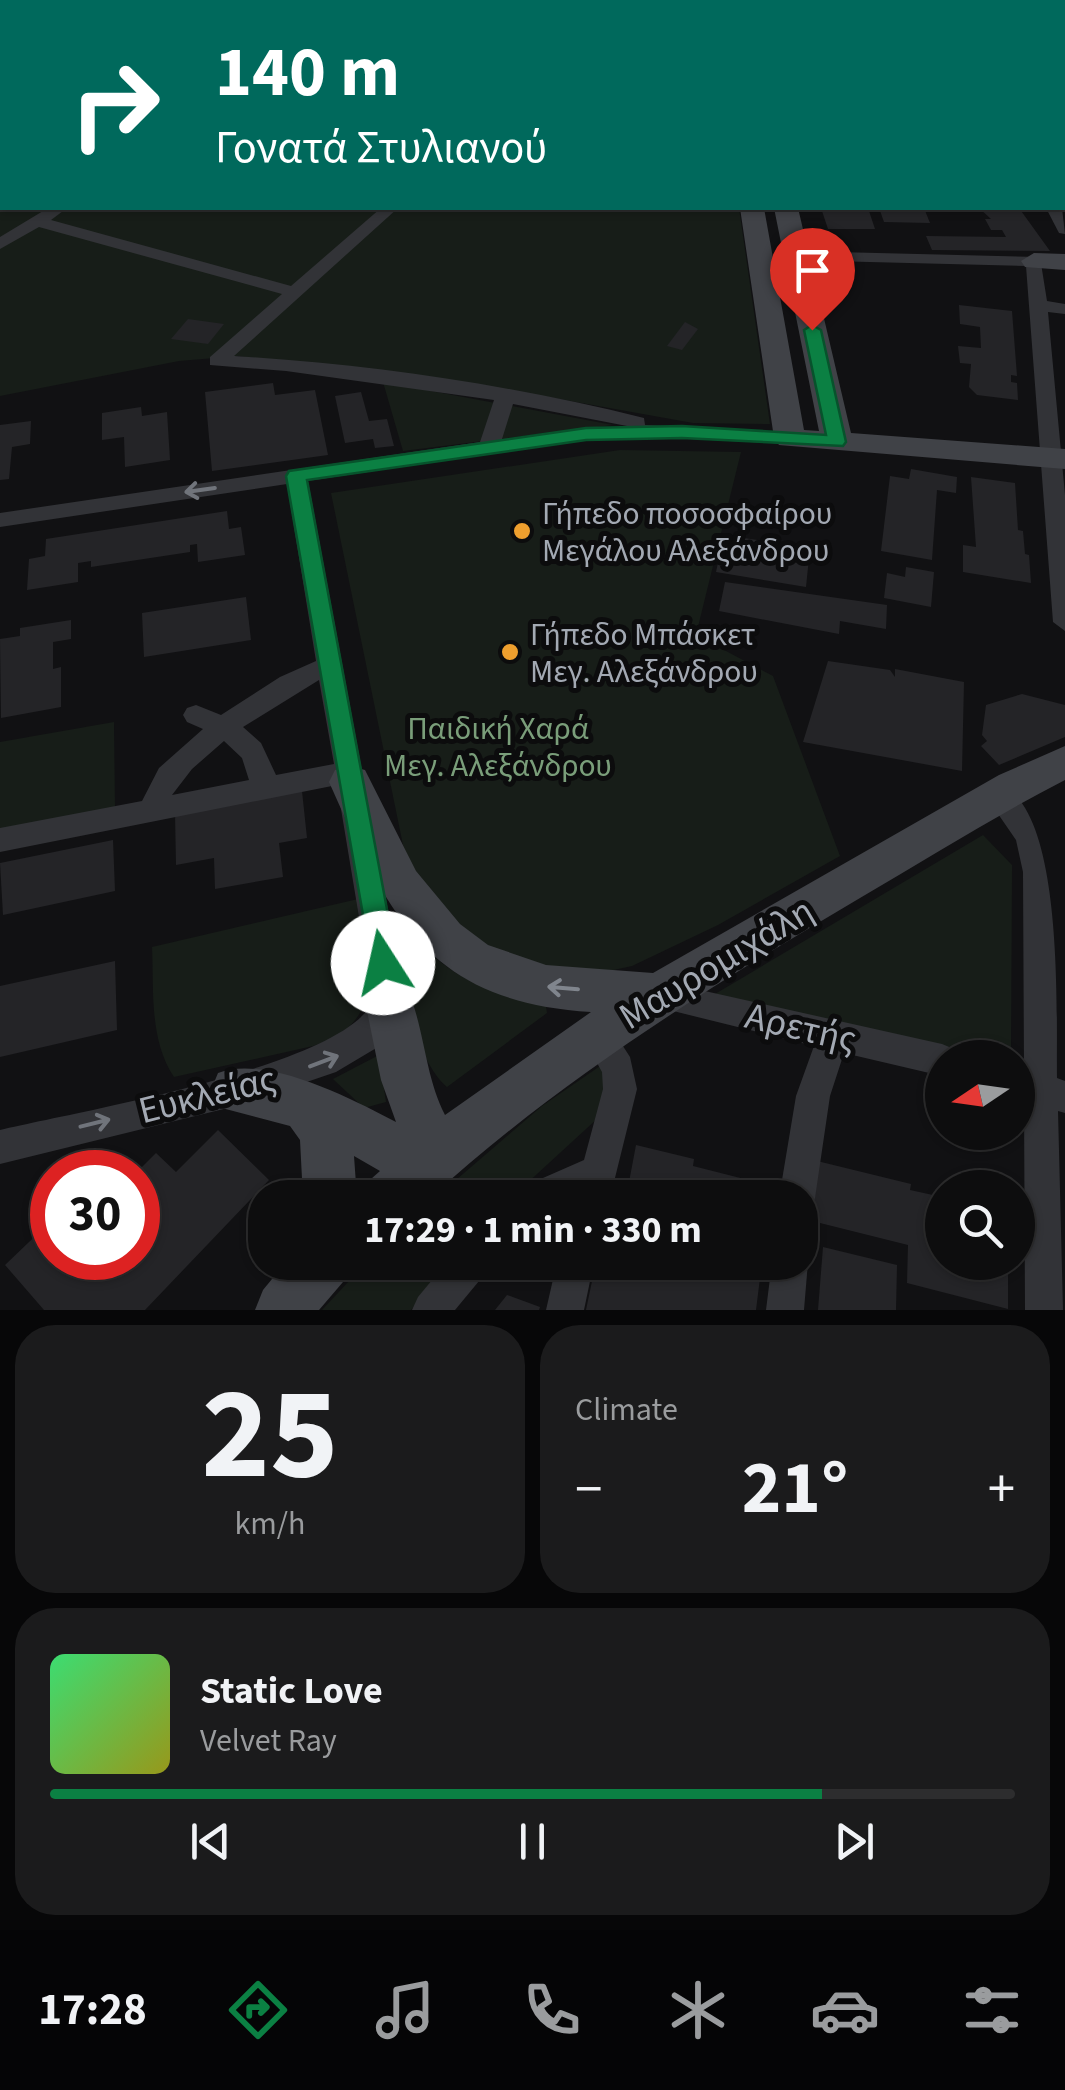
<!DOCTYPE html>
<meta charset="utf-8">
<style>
:root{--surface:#0d0d0e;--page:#1b1b1c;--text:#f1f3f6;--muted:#9a9c9e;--line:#2d2d2e;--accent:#0b8043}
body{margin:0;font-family:"Source Sans 3",sans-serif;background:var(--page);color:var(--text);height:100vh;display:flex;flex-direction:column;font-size:38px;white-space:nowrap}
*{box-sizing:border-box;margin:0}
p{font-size:32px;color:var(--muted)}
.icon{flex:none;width:55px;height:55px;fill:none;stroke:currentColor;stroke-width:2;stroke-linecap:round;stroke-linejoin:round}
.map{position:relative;height:1310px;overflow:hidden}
.sheet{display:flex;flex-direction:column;gap:15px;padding:15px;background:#070708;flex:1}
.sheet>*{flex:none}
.top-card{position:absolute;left:0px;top:0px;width:1065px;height:210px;box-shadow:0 2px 8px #0004,0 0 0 2px var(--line);background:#00695c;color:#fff;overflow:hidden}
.needle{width:65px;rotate:257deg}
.fabs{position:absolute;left:925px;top:1040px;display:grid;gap:20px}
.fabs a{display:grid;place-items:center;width:110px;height:110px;border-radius:50%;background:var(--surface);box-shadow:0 2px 8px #0004,0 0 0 2px var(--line);font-size:50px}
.speed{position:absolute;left:30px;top:1150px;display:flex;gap:20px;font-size:50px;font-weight:700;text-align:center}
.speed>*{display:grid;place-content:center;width:130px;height:130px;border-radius:50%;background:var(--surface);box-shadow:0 2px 8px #0004,0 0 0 2px var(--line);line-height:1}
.speed .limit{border:15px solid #d22;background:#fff;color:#111}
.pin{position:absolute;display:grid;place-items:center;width:85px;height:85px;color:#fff;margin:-102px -42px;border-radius:50% 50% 50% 0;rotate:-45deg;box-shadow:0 0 10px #0007}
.pin .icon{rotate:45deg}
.me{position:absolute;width:110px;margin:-55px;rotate:350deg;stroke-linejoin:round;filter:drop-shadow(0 0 8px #0008)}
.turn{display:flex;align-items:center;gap:35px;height:210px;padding:0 50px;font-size:45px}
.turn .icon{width:130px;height:130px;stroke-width:2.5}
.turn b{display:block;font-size:70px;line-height:85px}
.big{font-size:75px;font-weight:700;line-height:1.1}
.sheet .card{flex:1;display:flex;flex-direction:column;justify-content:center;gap:15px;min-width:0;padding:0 35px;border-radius:40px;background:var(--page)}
.sheet .dial{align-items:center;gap:0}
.dial b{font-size:130px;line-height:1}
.song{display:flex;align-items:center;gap:30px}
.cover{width:120px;height:120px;border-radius:15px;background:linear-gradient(135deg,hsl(140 70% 55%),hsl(60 70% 35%))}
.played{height:10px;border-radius:5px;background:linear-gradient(90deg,var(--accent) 80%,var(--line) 80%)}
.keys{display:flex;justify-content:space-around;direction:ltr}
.heat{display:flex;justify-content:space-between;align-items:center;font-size:55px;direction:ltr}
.sheet .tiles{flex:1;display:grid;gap:15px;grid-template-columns:1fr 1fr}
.card:last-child{grid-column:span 2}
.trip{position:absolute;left:248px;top:1180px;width:570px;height:100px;border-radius:40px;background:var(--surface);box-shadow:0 2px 8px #0004,0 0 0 2px var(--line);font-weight:700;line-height:100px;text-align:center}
.tabs{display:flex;height:160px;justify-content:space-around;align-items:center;background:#050506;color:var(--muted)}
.tabs .icon{width:70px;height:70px}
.tabs .selected{color:var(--accent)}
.tabs b{font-size:45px;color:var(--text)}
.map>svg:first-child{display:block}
</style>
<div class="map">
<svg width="1065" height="1310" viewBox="0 0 1065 1310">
<rect width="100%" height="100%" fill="#111113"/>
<g fill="#171d18">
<polygon points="0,0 707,0 2,2 2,208 739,208 770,424 693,423 509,390 238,356 179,361 0,396"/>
<polygon points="383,382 613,425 403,451"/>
<polygon points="620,450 741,452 696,635 773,676 840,856 718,925 632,966 609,971 550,969 472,941 419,882 403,845 331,493"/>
<polygon points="114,722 115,809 0,829 0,742"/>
<polygon points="983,835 1012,865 1011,1057 976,1057 715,994"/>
<path d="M358,899c8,63 33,122 -45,147l-139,31c-25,-38 -20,-85 -22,-130z"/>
<path d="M397,912c40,62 80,76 149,94l1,7 -100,74c-36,-31 -55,-130 -50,-175z"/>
<polygon points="379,1055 386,1102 364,1108 333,1079"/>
<polygon points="603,1064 607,1089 598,1118 512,1197 435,1198 542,1106"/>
<polygon points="366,1263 451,1263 411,1310 322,1310"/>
</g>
<g fill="#242427">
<polygon points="821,208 868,208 875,229 828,229"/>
<polygon points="879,208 924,208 930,223 884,222"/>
<polygon points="979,208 1019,208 1050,251 932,250 926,236 1006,237 1002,230 991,230 985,219 991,219"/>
<polygon points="959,305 1012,311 1017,376 1011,375 1011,382 1017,383 1018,400 977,395 969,387 971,364 960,363 958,346 981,348 980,327 960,324"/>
<polygon points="188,319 224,324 208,344 171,339"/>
<polygon points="685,322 698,329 682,350 667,346"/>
<polygon points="273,383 275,395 315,390 328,455 212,471 205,392"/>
<polygon points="361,392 369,421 387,419 394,446 375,448 373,439 345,443 335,396"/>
<polygon points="141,407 142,416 167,412 170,460 125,467 124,437 102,440 102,413"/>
<polygon points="31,421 30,444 12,447 9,479 0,480 0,425"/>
<polygon points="911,469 957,477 956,493 937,490 932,560 881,551 890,476 909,479"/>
<polygon points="971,477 1015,483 1018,530 1023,531 1025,554 1029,555 1031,583 963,572 963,545 976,547"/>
<polygon points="227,511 229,529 241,527 245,555 198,562 197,544 190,545 190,552 91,567 91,561 78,563 78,582 27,590 29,559 45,556 46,539"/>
<polygon points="724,535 810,548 806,587 716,572"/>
<polygon points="906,567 934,572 931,607 884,598 887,573 905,577"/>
<polygon points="725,582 887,605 886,629 840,621 839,634 719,611"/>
<polygon points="246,597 251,640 144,657 142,613"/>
<polygon points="71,620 71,639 53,642 53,669 61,667 61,707 1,718 0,639 20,636 20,628"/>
<polygon points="828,661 890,670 895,677 895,669 964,682 962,771 803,742"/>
<polygon points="1022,694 1065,705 1065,737 999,765 981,746 987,741 982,735 986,705"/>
<polygon points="302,791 307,838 279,843 283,877 215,889 214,858 176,865 175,813"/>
<polygon points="113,840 115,891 3,915 0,863"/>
<polygon points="115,961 117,1030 0,1057 0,986"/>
<polygon points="218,1130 269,1180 145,1310 44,1310 5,1265 52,1220 52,1258 138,1258 138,1171 156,1153 176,1172"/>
<polygon points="636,1145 694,1159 693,1166 772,1186 771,1198 626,1198"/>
<polygon points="813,1160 911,1184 910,1190 942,1197 942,1262 1008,1262 1008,1309 907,1283 908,1245 808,1220"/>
<polygon points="823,1247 897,1265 896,1310 818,1310"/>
<polygon points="596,1262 621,1262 674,1277 677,1262 762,1262 756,1310 586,1310"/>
<polygon points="507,1295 540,1307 539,1310 495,1310"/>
</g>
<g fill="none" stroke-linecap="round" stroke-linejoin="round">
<g fill="#323337" fill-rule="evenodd">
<polygon points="297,0 311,0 312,2 299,2"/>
<polygon points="599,0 613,0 614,2 601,2"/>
<polygon points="938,0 950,0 951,2 939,2"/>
<polygon points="1016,0 1029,0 1030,2 1018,2"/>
<rect x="1062" y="40" width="3" height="8"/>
<rect x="1062" y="74" width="3" height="8"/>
<rect x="1062" y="135" width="3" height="8"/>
<path d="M48,208h19l-16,12 240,66 90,-78h17l-164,148c137,8 277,29 410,62l1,7 145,7 10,6 -10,6 -139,-7 -78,4 -265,40 97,520 -14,32 -13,14 -42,25 -100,34 -236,58v-34c74,-18 344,-63 373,-129l-36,-216 -337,67v-24l142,-27 17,-33 44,-39 -16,-7 -4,-7 4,-7 9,-3 25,10 59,-38 36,-16 -29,-177 -287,43v-14l480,-71 14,-42 -208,-29 -76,-6v-8l72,-63 -243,-67 -39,22v-12zM513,404l114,22 -125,13zM319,680l15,84 -58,11 -15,-32 -18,-16zM224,741l18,17 7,22 -77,15 20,-26z"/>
<polygon points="1046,208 1062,208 1065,234 1059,233"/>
<polygon points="796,251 1040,257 1047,301 1065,304 1065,314 1048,312 1065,495 1065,631 1053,622 1026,266 790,260 787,256"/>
<path d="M999,784c66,24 57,230 58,294l8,3v32l-7,-2 5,199h-38l-1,-210 -6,-2v-32l6,2 -1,-196 -7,-32 -31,-45 4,-8z"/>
<polygon points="660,981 942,1044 954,1049 957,1058 942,1058 942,1076 844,1053 830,1096 815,1198 810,1211 800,1215 800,1198 779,1198 796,1096 814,1046 649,1005 644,995 649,985"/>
<polygon points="597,1019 608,1023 630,1057 637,1089 610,1198 522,1198 527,1185 584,1160 603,1089 602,1072 581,1034 586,1023"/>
<polygon points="800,1248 808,1262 804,1310 766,1310 772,1262 800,1262"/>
<polygon points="447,1262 489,1262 484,1275 455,1310 412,1310 418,1297"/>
<polygon points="557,1262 594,1262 584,1310 546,1310"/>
</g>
<g fill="#404247" fill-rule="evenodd">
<rect x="734" y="0" width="18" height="2"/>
<polygon points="740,208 764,208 804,430 819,431 774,208 798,208 851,433 1065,449 1065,469 779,445 774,438"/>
<polygon points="1034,253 1065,254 1065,270 1025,267 1021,261"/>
<path d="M1065,746v34c-70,36 -137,78 -205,118 -151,89 -299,181 -430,300h-66l7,-19 9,-8 -26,-15 3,42h-54l-3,-58 -10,-14 -72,-19 -7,-17 7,-17c48,-19 134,26 178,49l-15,-42 -16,-79 7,-15 17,-7 17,7c19,41 18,88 39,129l146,-103c-163,-10 -202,-96 -262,-230l6,-12 15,-4 15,4 51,101 44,53 28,21 58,20 107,8 346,-198z"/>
<polygon points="286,1262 350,1262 343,1282 319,1310 255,1310 263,1290"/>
</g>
</g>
<defs><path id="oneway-shaft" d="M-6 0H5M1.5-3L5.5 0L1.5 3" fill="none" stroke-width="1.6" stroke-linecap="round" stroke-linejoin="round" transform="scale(2.5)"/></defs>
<g stroke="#70747b">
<use href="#oneway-shaft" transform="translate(200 490) rotate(172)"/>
<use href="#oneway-shaft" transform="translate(324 1061) rotate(-21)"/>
<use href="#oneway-shaft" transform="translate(95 1123) rotate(-14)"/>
</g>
<use stroke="#80858d" href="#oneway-shaft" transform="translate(563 988) rotate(-175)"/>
<polygon fill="#0b8043" stroke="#07532c" stroke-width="2.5" points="812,325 821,330 846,442 843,446 682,438 586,440 307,480 397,963 393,972 383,976 373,972 286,476 289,471 586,428 682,426 826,435 804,330"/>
<g fill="#ee9f2e" stroke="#0c0c0d" stroke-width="4">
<circle cx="522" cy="531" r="10"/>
<circle cx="510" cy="652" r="10"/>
</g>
<g text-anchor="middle" stroke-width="10" stroke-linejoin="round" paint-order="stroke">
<g font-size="32" fill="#a3a9b3" stroke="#0c0c0d" text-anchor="start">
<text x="542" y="524">Γήπεδο ποσοσφαίρου<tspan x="542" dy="37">Μεγάλου Αλεξάνδρου</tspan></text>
<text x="530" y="645">Γήπεδο Μπάσκετ<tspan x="530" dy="37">Μεγ. Αλεξάνδρου</tspan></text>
</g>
<g font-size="32" fill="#7a9e7a" stroke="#0c0c0d">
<text x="498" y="739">Παιδική Χαρά<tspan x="498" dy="37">Μεγ. Αλεξάνδρου</tspan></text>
</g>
<g font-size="38" fill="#a3a9b3" stroke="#0c0c0d">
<text transform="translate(716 963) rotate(-31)" y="13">Μαυρομιχάλη</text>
<text transform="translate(801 1027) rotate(13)" y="13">Αρετής</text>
<text transform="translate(207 1094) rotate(-14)" y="13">Ευκλείας</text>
</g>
</g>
</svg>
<div class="fabs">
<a><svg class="needle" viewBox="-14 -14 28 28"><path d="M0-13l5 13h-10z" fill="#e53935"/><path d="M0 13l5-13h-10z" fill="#9a9c9e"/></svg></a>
<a><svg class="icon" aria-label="search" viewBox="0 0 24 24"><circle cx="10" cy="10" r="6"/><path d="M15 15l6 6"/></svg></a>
</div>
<div class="speed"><div class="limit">30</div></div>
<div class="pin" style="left:812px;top:330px;background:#d93025"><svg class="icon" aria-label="arrive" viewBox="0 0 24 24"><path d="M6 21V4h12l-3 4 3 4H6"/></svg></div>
<svg class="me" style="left:383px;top:963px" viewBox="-20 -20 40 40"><circle r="19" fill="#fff"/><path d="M0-13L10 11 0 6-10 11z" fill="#0b8043"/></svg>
<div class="trip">17:29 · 1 min · 330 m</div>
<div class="top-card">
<div class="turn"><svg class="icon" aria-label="right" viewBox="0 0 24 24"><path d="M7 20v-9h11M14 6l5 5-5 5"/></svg><div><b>140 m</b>Γονατά Στυλιανού</div></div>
</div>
</div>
<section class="sheet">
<div class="tiles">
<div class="card dial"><b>25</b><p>km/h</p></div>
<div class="card"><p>Climate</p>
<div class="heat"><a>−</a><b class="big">21°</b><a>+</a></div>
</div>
<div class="card">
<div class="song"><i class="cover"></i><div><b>Static Love</b><p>Velvet Ray</p></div></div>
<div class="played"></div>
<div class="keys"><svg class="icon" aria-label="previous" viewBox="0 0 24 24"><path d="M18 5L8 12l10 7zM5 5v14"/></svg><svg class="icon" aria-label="pause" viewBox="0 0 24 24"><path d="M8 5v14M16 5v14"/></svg><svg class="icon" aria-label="next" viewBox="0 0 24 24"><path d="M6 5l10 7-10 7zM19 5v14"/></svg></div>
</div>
</div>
</section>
<nav class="tabs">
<b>17:28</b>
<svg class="icon selected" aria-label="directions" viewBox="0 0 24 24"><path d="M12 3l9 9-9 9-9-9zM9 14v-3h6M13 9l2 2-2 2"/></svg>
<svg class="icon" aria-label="music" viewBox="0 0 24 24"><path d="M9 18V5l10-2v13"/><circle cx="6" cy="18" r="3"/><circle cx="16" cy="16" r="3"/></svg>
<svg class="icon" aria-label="phone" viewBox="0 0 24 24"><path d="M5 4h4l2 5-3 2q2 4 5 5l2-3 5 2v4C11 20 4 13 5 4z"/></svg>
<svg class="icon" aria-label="climate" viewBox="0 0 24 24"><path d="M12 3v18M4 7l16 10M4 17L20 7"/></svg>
<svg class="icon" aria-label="car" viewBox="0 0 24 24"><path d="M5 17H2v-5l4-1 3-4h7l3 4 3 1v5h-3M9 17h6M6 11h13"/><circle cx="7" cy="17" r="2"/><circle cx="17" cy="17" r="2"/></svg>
<svg class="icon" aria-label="filters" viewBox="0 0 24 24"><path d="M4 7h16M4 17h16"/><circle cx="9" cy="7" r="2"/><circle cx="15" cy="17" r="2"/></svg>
</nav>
